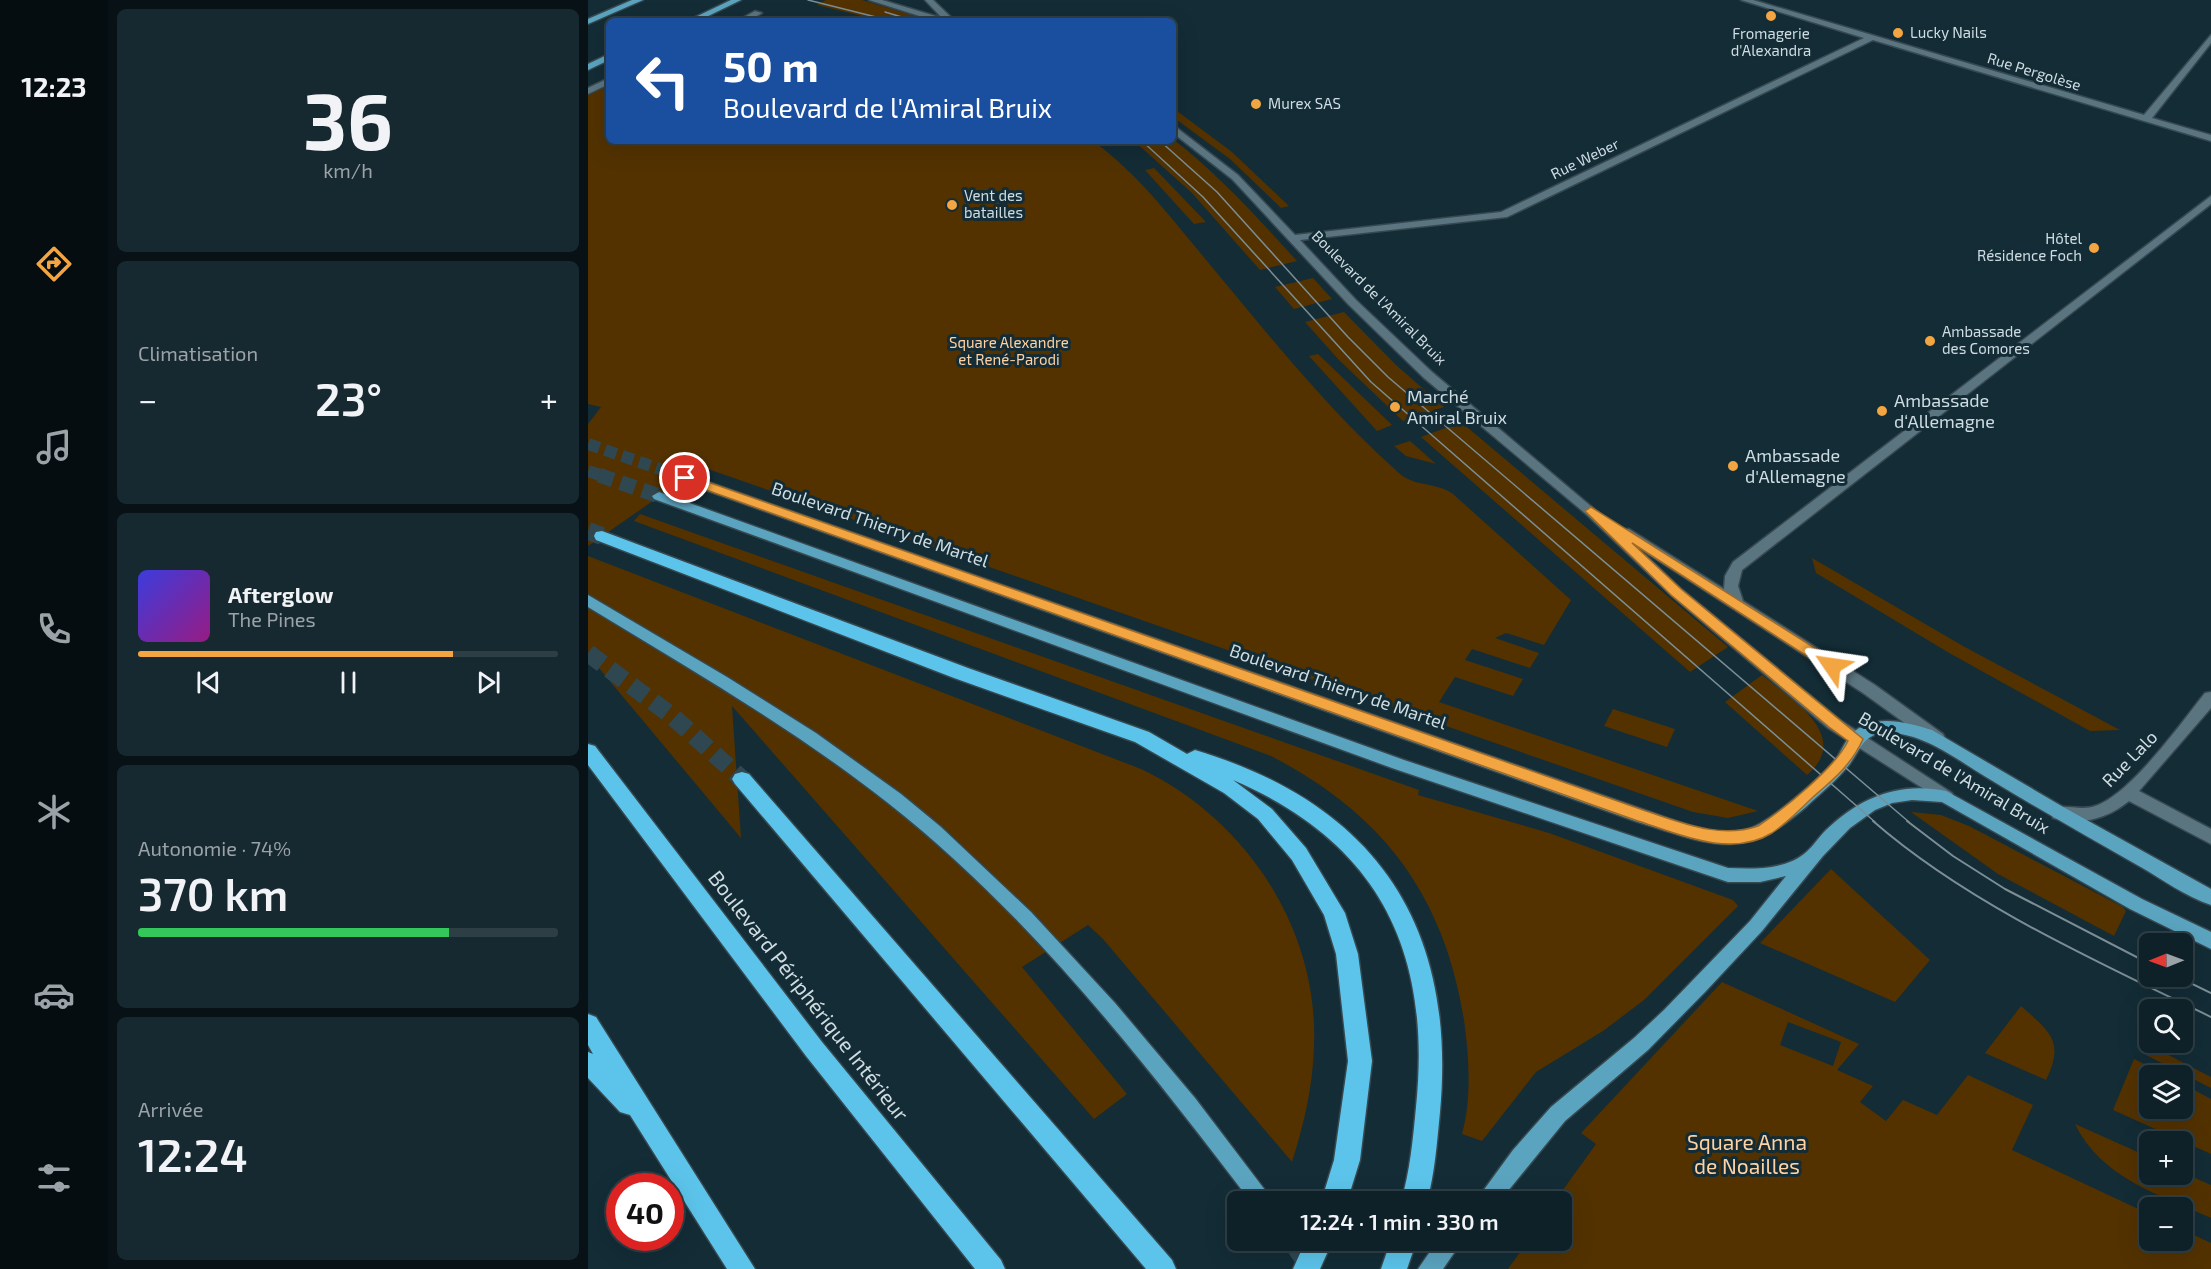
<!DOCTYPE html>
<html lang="fr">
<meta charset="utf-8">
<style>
:root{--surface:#0e2128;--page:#172930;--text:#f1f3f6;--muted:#9ba3a8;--line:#2e3e45;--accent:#f2a541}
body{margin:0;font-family:"Exo 2",sans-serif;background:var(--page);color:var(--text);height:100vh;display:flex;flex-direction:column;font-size:22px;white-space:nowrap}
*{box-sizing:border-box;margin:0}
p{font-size:20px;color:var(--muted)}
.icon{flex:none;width:33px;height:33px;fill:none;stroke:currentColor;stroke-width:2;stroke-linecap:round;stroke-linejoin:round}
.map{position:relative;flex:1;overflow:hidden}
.sheet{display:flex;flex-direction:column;gap:9px;padding:9px;background:#081216;width:480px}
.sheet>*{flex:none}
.top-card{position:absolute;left:18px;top:18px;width:570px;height:126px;border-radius:9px;box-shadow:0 6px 24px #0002,0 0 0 2px var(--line);background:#1a4fa0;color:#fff;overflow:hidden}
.needle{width:39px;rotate:269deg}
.tools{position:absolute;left:1551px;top:933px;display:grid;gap:12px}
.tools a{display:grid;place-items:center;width:54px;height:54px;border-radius:9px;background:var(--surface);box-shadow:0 6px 24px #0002,0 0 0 2px var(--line);font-size:30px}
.speed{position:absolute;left:18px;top:1173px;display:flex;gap:12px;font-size:30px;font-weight:700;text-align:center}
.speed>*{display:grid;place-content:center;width:78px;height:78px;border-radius:50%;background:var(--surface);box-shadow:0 6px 24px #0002,0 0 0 2px var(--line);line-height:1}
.speed .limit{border:9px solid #d22;background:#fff;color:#111}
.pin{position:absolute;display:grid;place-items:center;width:51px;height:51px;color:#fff;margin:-26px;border:3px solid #fff;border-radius:50%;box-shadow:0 2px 6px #0007}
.me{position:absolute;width:66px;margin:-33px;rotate:302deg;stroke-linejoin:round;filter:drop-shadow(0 0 4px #0008)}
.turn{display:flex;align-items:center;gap:21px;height:126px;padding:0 18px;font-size:27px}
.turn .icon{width:78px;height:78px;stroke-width:2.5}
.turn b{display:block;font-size:42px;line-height:51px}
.big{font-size:45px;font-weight:600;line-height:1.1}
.sheet .tile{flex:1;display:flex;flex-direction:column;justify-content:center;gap:9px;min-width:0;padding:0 21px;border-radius:9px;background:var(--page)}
.sheet .dial{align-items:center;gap:0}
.dial b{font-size:78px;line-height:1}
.song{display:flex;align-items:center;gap:18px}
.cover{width:72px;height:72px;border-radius:9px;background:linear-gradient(135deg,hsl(240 70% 55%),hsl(310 70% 35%))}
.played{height:6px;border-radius:3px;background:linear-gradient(90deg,var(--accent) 75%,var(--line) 75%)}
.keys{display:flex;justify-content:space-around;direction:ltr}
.heat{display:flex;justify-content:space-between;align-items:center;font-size:33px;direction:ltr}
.charge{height:9px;border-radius:4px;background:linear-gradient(90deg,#34c759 74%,var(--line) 0)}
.trip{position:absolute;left:639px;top:1191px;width:345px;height:60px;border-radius:9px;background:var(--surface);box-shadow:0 6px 24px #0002,0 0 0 2px var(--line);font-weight:600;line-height:60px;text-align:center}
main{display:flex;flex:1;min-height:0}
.menu{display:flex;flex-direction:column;width:108px;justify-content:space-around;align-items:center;background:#060d10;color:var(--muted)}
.menu .icon{width:42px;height:42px}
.menu .current{color:var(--accent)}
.menu b{font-size:27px;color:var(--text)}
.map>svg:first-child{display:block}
</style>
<main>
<nav class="menu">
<b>12:23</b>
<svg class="icon current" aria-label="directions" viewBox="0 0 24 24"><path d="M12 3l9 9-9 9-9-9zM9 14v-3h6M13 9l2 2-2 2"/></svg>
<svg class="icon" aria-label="music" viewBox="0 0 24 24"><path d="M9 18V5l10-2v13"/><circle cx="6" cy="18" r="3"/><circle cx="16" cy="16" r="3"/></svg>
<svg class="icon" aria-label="phone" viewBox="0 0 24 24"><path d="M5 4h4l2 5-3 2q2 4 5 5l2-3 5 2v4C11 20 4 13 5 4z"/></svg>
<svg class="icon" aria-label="climate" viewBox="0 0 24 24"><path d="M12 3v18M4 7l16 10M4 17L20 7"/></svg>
<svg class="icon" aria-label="car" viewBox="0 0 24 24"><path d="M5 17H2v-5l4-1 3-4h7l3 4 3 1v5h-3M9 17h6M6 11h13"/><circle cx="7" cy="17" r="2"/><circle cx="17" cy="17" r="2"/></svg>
<svg class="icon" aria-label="filters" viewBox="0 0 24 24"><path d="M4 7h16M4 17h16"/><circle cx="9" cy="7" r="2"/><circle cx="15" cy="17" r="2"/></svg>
</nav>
<section class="sheet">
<div class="tile dial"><b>36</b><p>km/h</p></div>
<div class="tile"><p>Climatisation</p>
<div class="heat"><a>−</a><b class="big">23°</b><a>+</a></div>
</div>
<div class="tile">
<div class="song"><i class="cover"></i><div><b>Afterglow</b><p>The Pines</p></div></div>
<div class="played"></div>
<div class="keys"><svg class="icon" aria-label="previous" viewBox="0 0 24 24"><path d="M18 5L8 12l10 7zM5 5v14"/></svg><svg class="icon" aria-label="pause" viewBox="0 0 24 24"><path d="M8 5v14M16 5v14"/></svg><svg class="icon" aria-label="next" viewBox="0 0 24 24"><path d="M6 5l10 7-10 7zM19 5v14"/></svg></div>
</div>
<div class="tile"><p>Autonomie · 74%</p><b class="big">370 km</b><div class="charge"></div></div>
<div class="tile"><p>Arrivée</p><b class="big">12:24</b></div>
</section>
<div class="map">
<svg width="1623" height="1269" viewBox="0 0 1623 1269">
<rect width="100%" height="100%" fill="#132c36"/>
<g fill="#533200" fill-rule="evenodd">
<polygon points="238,0 274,0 343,21 294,21 229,5"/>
<path d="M21,85v56h484c47,34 82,82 119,126 59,71 118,145 187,206 15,14 38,9 54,21l118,106 -27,45 -38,-12 -11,5 44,15 -9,15 -58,-19 -7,11 58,19 -10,17 -58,-19 -16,25 319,109 -30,7 -35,-6 -991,-345 -114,79v-122l13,-17 -13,-3v-309z"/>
<polygon points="585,108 644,152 701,206 693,208 642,159 585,117"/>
<path d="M585,139c46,36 85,79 124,122l-37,9 -68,-77 -58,-52z"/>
<polygon points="566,168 618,222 606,224 557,170"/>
<polygon points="725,278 744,299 706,309 687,287"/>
<polygon points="756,312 808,365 856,407 815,421 750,359 717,322"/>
<polygon points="730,354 804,425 789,431 721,356"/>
<polygon points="873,422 1140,647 1102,672 833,437"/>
<polygon points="822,441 848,464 818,456 806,446"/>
<path d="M52,514l779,276 -1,5 131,38 184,67 5,6 -94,94 -41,31 -67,41 -54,69 -20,-7c10,-37 7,-77 2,-114 -20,-125 -81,-206 -193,-264l-637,-235z"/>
<path d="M0,556l553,213c104,49 178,160 173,277 -1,40 -10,78 -22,116l-189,-223 -15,-14 -66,42 105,127 -33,25 -362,-413 9,132 -153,-183z"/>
<polygon points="1224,558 1375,646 1532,730 1502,731 1363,654 1228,573"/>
<path d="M1174,675c29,24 91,61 45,100l-82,-73z"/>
<polygon points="1025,709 1087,729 1079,747 1016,726"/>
<polygon points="1323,812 1353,815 1381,826 1535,907 1538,911 1526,936 1410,874"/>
<polygon points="1243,869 1342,960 1307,1002 1172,943"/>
<path d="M1134,982l137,62 -22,26 36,16 -13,16 26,19 17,-21 34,15 31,-40 65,30 -21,45 137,64 1,26h32l1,-10 28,13v26h-703l20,-28 34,-1v-38l-7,-1 41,-57 -15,-11zM1200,1022l53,20 -8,24 -53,-21z"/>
<path d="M1433,1006c29,26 44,35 25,74l-61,-27z"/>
<polygon points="1563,1046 1623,1077 1623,1088 1558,1055"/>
<polygon points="1546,1059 1579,1075 1562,1076 1562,1108 1594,1108 1595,1084 1623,1099 1623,1154 1525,1110"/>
<path d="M1487,1124l74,33 1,17 24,1 10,4 2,-5 25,11v33c-51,-23 -110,-40 -136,-94z"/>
</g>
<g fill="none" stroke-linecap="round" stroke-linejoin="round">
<g stroke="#2f4750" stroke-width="12" stroke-dasharray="12 6" stroke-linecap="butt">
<polyline points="0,444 92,476"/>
<polyline points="0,471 15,476"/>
</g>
<g stroke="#2f4750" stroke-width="15" stroke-dasharray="15 8" stroke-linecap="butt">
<polyline points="11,475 71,496"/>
<polyline points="88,475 97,478"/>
</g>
<polyline stroke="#2f4750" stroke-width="20" stroke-dasharray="20 10" stroke-linecap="butt" points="704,1240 723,1269"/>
<g stroke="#2f4750" stroke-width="18" stroke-dasharray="18 9" stroke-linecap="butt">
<polyline points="0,531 14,536"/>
<polyline points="0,653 84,716 154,779"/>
</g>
<defs>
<g id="minor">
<polygon points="281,0 294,0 354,18 337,0 345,0 366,20 347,21"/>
<polygon points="1153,0 1165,0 1556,115 1623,35 1623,43 1564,118 1623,135 1623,141 1285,40 919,217 712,240 768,300 844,372 1031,530 1041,529 1136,589 1137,576 1145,562 1623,196 1623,204 1154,570 1150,586 1155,601 1287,685 1355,734 1357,738 1355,742 1343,742 1275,693 1048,546 1093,589 1252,720 1364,793 1366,797 1364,801 1358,803 1240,728 1083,595 998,514 836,378 760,304 644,179 585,133 585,125 650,175 707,235 913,212 1276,38"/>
<polygon points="167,11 174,13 160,21 149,21"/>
<polygon points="21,78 21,84 0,94 0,88"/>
<path d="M1623,692v16l-72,83 72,38v15l-82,-43c-22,18 -49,25 -76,17l-2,-5 2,-5c13,-4 28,3 42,-2 35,-11 86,-83 110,-113z"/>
</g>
<g id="major">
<polygon points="44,0 55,0 0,24 0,19"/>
<polygon points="143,0 153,0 110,21 99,21"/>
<polygon points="21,54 21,60 0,70 0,64"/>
<path d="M97,474l962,337c30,10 67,26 98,19 23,-5 79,-55 93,-74 4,-7 7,-14 12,-20 20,-24 56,-14 82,-6l133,78 146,81v16c-25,-8 -49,-26 -72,-39 -51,-29 -102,-58 -153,-89 -30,-18 -62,-44 -98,-44 -24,-1 -27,16 -39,32 -12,15 -28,28 -42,41 -66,58 -97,38 -172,15l-955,-340 -2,-3z"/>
<path d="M71,492l745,268 324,108c24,1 56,2 76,-14 8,-6 14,-16 22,-24 33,-32 73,-49 120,-39l196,108 69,33v17l-81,-40 -188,-107 -30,-2 -20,3 -17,7 -25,18 -27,28 -61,75 -56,60 -58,59 -83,71 -66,81h-24l38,-52 38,-43 83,-69 30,-28 86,-89 36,-45 -26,6h-32l-336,-114 -738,-269 -2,-3z"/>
<path d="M0,595l139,82 89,56 85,61 40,33 90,85 84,91 80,95 79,104h-23c-109,-143 -222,-288 -363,-399 -94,-74 -198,-134 -300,-196z"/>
<polygon points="850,1240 875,1240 855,1269 830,1269"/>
</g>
<g id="highway">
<path d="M14,531l366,137 181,64 38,22 8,-4c180,54 262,175 245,362 -3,30 -5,60 -13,90h-26c9,-31 12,-63 15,-95 16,-156 -37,-264 -183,-327l39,29 34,39 39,65 13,41 14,107 -12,99 -13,42h-26l13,-42 14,-99 -12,-107 -12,-39 -32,-55 -34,-41 -34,-26 -89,-51 -181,-64 -358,-138 -2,-4 2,-4z"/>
<polygon points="0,744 7,746 234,1042 413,1260 417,1269 387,1269 218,1056 0,765"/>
<polygon points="154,772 161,774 584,1260 588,1269 558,1269 147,784 144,779 147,774"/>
<polygon points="0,1014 8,1017 167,1269 139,1269 42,1115 32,1112 0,1078 0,1052 5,1054 0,1045"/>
<polygon points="718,1240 745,1240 732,1269 705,1269"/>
<polygon points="803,1240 829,1240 819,1269 793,1269"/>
</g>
</defs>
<use href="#minor" stroke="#364850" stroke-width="3"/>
<use href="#major" stroke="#364850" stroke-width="3"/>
<use href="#highway" stroke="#364850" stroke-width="3"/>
<use href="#minor" fill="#5a7480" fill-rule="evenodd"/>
<use href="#major" fill="#5ba4c0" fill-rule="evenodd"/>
<use href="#highway" fill="#5cc4ea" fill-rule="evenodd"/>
<g stroke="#7b8e96" stroke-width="1.5">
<polyline points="220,0 304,21"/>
<polyline points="297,12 327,21"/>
<polyline points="554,141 615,197 783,382 1287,822"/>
<polyline points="572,141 629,192 760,337 800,377 1321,822"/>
</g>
<g stroke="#7b8e96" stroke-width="2">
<path d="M1285,821c95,83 225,141 338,196"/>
<polyline points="1319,821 1365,856 1417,889 1562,964"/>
<polyline points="1588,976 1623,993"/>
</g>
</g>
<path fill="#f2a541" stroke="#9d6b2a" stroke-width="1.5" d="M97,474l961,337c37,12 74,28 112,15 26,-17 77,-58 90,-85l-19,-14 -158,-132 -84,-82 -2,-2 6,-4 246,155 2,4 -2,3h-10l-195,-126 49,46 182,150c-11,25 -29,40 -50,58 -13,13 -26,26 -41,36 -42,26 -96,0 -137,-13l-954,-339v-6z"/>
<g fill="#f2a541" stroke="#132c36" stroke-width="2">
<circle cx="1183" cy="16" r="6"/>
<circle cx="1310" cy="33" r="6"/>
<circle cx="668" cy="104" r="6"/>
<circle cx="364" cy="205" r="6"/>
<circle cx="1506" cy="248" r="6"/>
<circle cx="1342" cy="341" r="6"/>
<circle cx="807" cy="407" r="6"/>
<circle cx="1294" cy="411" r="6"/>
<circle cx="1145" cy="466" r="6"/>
</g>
<g text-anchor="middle" stroke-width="6" stroke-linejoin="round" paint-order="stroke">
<g font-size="15" fill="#cfdde3" stroke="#132c36" text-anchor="start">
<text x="1322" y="38">Lucky Nails</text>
<text x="1183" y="39" text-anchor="middle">Fromagerie<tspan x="1183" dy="17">d'Alexandra</tspan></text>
<text x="680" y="109">Murex SAS</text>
<text x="376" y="201">Vent des<tspan x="376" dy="17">batailles</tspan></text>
<text x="1494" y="244" text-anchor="end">Hôtel<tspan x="1494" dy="17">Résidence Foch</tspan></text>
<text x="1354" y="337">Ambassade<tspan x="1354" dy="17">des Comores</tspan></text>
</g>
<g font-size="15" fill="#cfdde3" stroke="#132c36">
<text transform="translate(1446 72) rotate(17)" y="5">Rue Pergolèse</text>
<text transform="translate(997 159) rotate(-26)" y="5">Rue Weber</text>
<text transform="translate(791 298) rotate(45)" y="5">Boulevard de l'Amiral Bruix</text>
</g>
<g font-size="15" fill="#fed2a2" stroke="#132c36">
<text x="421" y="348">Square Alexandre<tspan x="421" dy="17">et René-Parodi</tspan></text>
</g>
<g font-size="18" fill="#cfdde3" stroke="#132c36" text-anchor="start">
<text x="819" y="403">Marché<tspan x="819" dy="21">Amiral Bruix</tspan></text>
<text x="1306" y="407">Ambassade<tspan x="1306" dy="21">d‘Allemagne</tspan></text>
<text x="1157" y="462">Ambassade<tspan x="1157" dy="21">d'Allemagne</tspan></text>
</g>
<g font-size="18" fill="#cfdde3" stroke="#132c36">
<text transform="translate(292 525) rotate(19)" y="6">Boulevard Thierry de Martel</text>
<text transform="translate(750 687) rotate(19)" y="6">Boulevard Thierry de Martel</text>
<text transform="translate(1542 759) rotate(-46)" y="6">Rue Lalo</text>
<text transform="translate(1366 773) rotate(31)" y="6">Boulevard de l'Amiral Bruix</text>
</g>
<g font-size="21" fill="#cfdde3" stroke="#132c36">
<text transform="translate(220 996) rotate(52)" y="7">Boulevard Périphérique Intérieur</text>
</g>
<g font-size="21" fill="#fed2a2" stroke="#132c36">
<text x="1159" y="1150">Square Anna<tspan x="1159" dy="24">de Noailles</tspan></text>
</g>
</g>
</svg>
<div class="tools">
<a><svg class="needle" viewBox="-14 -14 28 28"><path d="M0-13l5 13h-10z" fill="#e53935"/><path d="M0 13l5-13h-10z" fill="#9ba3a8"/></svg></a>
<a><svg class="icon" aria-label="search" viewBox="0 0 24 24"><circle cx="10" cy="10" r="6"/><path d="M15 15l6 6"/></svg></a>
<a><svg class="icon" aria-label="layers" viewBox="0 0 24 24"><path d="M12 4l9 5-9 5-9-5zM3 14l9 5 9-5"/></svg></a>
<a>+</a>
<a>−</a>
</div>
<div class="speed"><div class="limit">40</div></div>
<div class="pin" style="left:97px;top:478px;background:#d93025"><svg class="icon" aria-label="arrive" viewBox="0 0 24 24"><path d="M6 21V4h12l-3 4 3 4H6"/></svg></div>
<svg class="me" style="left:1244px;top:666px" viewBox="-20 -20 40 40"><path d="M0-17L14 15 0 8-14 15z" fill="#f2a541" stroke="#fff" stroke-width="4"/></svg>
<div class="trip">12:24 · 1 min · 330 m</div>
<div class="top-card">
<div class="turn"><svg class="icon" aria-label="left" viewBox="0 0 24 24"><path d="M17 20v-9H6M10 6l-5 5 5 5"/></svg><div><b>50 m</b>Boulevard de l'Amiral Bruix</div></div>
</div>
</div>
</main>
